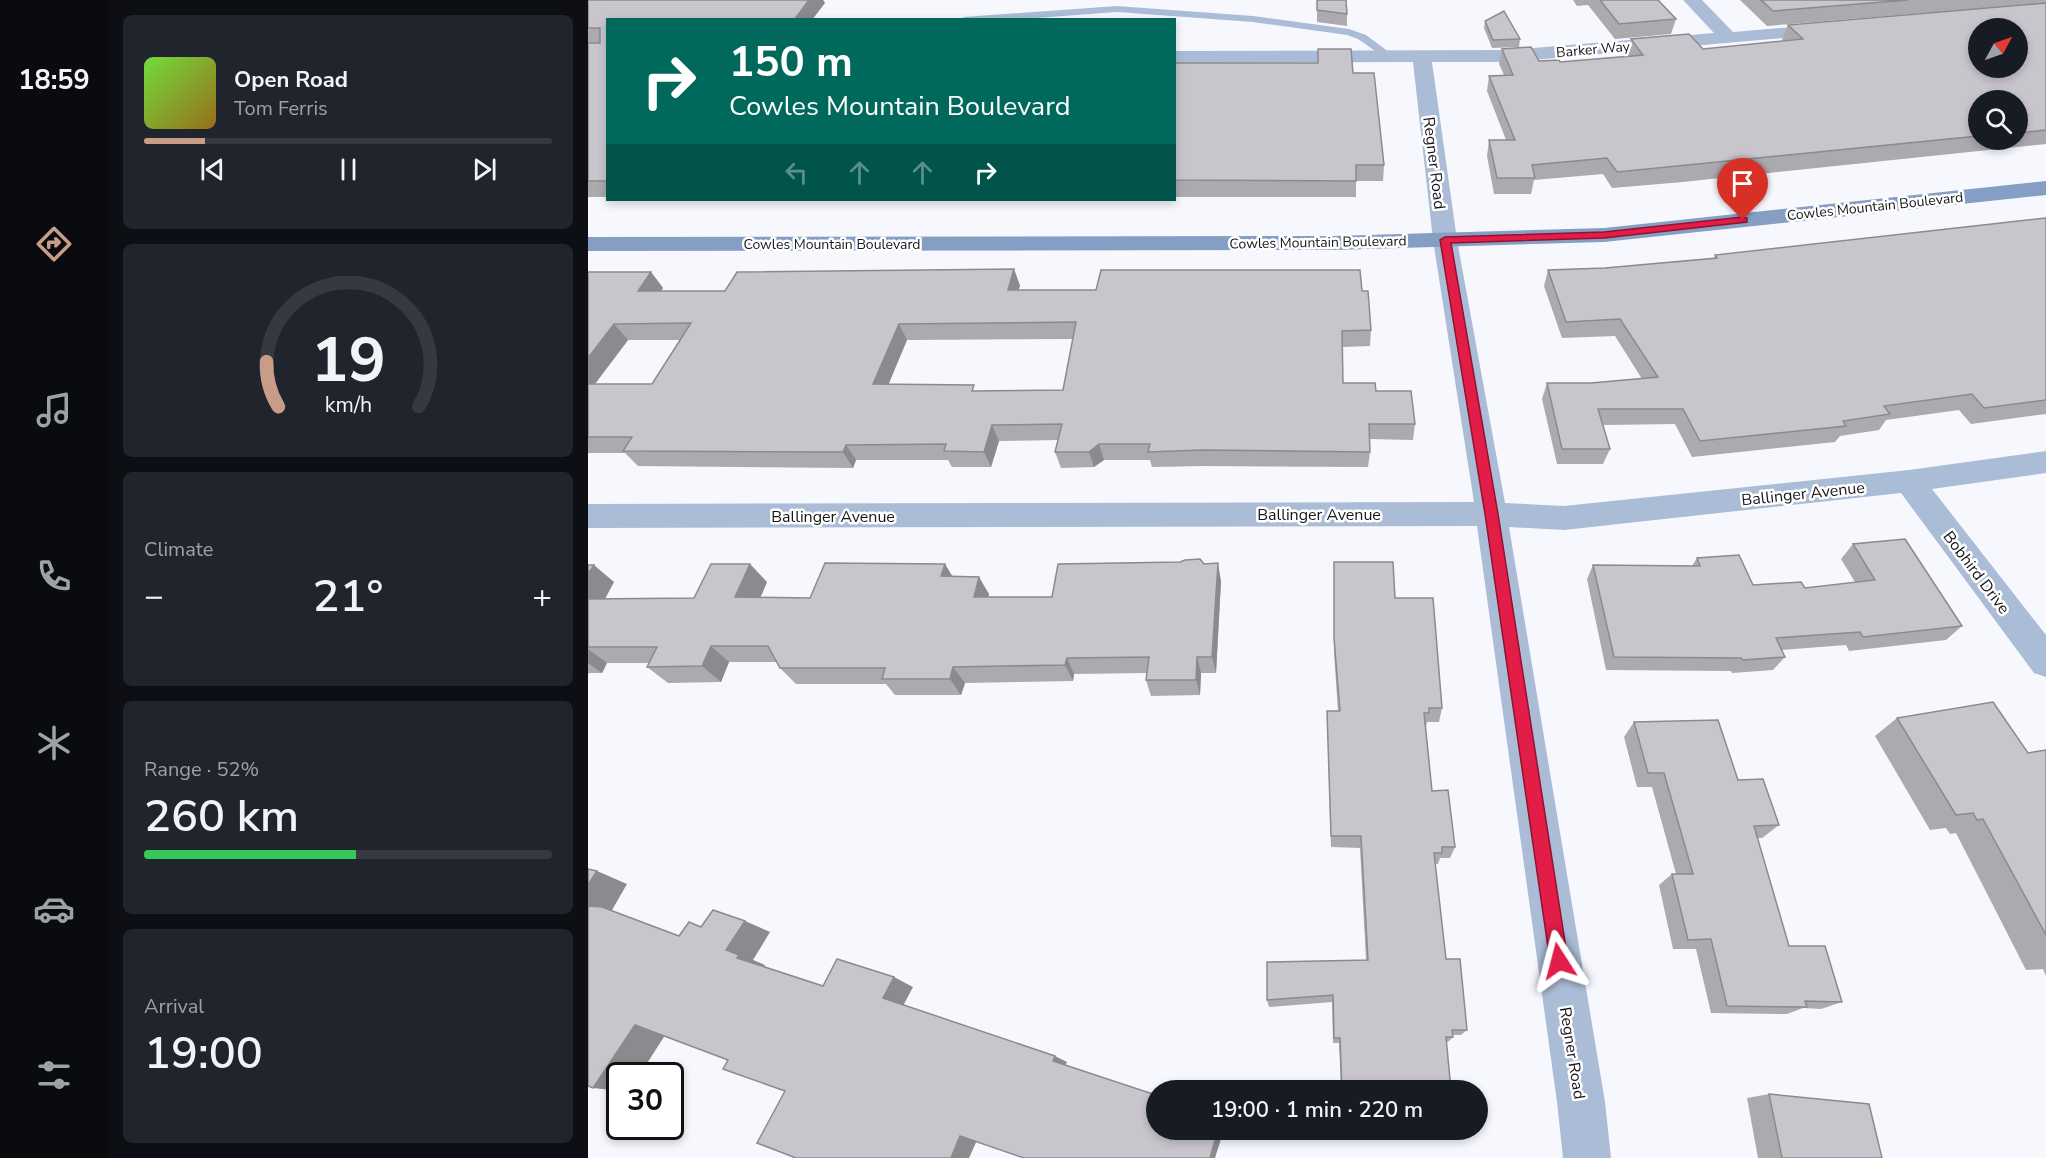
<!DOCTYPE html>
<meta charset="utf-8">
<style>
:root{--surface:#171b24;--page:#20242c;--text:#f1f3f6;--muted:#9ea1a6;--line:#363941;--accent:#c89d87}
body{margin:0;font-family:"Nunito Sans",sans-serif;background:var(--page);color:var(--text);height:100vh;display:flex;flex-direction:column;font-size:22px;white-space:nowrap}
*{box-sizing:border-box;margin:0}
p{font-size:20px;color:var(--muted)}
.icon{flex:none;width:33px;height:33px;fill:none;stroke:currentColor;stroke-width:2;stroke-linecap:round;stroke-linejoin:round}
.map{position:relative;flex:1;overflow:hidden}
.details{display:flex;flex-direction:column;gap:15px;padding:15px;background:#0d0f14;width:480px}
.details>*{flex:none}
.hud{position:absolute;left:18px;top:18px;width:570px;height:183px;border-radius:0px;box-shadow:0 3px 9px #0003;background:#00695c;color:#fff;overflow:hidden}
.needle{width:39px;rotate:50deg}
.fabs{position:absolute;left:1380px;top:18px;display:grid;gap:12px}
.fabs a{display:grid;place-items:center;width:60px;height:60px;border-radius:50%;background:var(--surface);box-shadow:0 3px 9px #0003;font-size:30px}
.speed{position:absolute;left:18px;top:1062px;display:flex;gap:12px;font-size:30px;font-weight:700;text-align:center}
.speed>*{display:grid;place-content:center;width:78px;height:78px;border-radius:50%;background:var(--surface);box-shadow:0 3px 9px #0003;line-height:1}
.speed .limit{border:3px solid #111;border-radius:9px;background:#fff;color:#111}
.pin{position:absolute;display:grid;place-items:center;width:51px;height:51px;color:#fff;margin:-62px -26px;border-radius:50% 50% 50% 0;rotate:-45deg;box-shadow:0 0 6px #0007}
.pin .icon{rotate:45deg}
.me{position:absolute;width:66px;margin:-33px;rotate:351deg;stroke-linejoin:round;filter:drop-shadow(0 0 4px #0008)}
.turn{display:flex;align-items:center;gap:21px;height:126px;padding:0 24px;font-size:27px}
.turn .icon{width:78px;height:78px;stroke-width:2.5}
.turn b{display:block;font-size:42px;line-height:51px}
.lanes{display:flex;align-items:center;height:57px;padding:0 24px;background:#0003;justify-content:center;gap:30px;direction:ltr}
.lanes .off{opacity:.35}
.big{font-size:45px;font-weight:600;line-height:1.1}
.details .card{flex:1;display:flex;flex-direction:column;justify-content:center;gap:9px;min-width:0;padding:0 21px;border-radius:9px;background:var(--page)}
.details .dial{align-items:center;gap:0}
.dial svg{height:156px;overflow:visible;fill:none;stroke:var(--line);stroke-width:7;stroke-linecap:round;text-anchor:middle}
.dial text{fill:var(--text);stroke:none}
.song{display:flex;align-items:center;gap:18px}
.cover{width:72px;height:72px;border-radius:9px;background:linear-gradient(135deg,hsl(100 70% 55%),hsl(40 70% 35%))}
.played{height:6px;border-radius:3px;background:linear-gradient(90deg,var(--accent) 15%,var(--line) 15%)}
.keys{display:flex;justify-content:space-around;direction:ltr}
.heat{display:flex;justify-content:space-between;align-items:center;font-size:33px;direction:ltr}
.charge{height:9px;border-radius:4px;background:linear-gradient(90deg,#34c759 52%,var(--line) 0)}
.trip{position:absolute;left:558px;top:1080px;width:342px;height:60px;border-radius:30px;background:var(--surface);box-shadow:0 3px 9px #0003;font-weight:600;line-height:60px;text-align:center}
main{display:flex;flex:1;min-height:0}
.menu{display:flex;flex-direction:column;width:108px;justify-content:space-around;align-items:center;background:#090b0e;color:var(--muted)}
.menu .icon{width:42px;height:42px}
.menu .selected{color:var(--accent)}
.menu b{font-size:27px;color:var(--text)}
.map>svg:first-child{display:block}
</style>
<main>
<nav class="menu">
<b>18:59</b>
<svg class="icon selected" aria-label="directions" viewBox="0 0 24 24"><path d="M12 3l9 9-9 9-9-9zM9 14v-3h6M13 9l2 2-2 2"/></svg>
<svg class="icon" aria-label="music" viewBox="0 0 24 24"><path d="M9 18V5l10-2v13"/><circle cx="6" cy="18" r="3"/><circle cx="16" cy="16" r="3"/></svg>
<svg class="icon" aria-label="phone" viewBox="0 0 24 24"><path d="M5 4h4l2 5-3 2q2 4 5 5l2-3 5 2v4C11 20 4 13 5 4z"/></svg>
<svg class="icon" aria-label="climate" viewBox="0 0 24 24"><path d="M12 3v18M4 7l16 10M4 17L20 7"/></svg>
<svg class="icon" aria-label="car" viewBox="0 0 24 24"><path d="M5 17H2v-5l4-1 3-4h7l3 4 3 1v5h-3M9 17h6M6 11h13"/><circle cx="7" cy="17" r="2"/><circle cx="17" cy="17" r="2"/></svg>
<svg class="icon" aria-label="filters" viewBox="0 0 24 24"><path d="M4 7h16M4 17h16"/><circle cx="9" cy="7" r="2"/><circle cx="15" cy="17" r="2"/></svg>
</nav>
<section class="details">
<div class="card">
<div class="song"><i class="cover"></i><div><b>Open Road</b><p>Tom Ferris</p></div></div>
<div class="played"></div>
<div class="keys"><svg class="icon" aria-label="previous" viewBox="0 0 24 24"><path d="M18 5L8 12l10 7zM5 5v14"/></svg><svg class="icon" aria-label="pause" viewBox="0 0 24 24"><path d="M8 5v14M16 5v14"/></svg><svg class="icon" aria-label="next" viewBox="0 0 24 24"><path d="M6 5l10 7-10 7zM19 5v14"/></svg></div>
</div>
<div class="card dial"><svg viewBox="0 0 100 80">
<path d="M14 69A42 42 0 1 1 86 69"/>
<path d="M14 69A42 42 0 0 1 8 46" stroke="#c89d87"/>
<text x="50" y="56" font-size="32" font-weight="700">19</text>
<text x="50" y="72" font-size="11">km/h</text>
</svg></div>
<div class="card"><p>Climate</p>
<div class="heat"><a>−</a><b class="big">21°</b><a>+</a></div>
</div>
<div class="card"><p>Range · 52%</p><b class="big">260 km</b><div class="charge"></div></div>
<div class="card"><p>Arrival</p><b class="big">19:00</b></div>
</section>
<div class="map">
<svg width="1458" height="1158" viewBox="0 0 1458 1158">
<rect width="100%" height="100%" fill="#f7f8fe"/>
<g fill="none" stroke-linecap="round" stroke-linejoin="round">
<polygon fill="#abbcd6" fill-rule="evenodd" points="529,6 665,16 761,29 778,35 809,58 800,60 770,39 759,35 665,22 529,12 423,20 371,20 376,17"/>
<polygon fill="#abbcd6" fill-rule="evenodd" points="1095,0 1114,0 1145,32 1240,24 1246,25 1249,29 1246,33 1240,34 922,62 844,62 869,240 917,503 976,506 1321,470 1458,451 1458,473 1344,489 1458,635 1458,677 1446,673 1313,493 976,530 921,527 1017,1102 1023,1158 975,1158 969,1102 889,526 0,528 0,504 886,502 845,240 825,62 586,63 586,51 922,50 1126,33"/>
<polygon fill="#859ec4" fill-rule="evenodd" points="1458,181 1458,195 1016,242 745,250 0,251 0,237 745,236 1016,228"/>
</g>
<g fill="#aca9af" fill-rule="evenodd">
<polygon points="0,0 235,0 237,3 20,20 20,197 0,197"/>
<polygon points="729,0 759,14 759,26 729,22"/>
<polygon points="985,0 1070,0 1088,19 1083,34 1027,39 1000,5 989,6"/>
<polygon points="1152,0 1458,0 1458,3 1179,26"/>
<path d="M1458,3v141l-363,38 -71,6 -9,-14 -69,6 -3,14h-37l-7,-38 2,-16h17l-19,-49 2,-15 15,-1 -5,-11 3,-15 37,12 21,1 68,-6 -1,-2 4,-15 72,10 80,-8 -1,-1 6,-15zM1390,100h40v40h-40z"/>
<polygon points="897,21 932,39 931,47 904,48 896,28"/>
<polygon points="586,63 765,73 796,165 795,181 768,181 768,197 586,197"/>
<polygon points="1458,218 1458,414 1383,424 1371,410 1298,420 1291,430 1252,436 1247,442 1104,457 1087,424 1015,425 1022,449 1015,464 969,464 954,399 959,383 1003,383 1054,379 1027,336 974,338 956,286 960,270 1017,268 1126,258 1127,255"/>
<path d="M426,269l6,17 -2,4 344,1 9,39 -1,16 -27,1v36l33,8 39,33 -2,16 -44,-1 1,13 -2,15 -164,-1 -52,1 -2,-7h-46l-10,7 -33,1 -6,-16 3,-12 -59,1 -8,26h-39l-4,-7h-92l-3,8 -215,-2 -13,-13h-37v-181h63l12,16 -2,3h64zM485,339l-10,51 -86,1 -89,-7 19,-44zM40,340h52l-28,44h-57z"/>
<polygon points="1265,544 1374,626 1358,640 1261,651 1258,645 1193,650 1197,657 1185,670 1144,673 1143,671 1018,670 999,579 1005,565 1104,566 1109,558 1165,585 1217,588 1267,582 1253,559"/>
<polygon points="746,562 807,598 854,708 851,722 839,722 838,727 844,791 867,847 862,858 852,858 850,864 847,864 858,959 879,1030 873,1035 865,1035 865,1037 860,1042 858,1042 863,1090 753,1090 751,1043 745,1043 744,1002 681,1007 679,1000 778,960 772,848 743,847 739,711 750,711 746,653"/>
<polygon points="357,564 364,576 401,594 400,597 464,597 633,581 628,673 613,673 612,695 563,696 558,680 559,673 486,674 485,681 377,683 373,695 307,695 298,684 208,684 192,668 189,662 141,662 133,682 80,683 59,667 61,663 19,663 14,673 1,673 0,675 0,565 26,582 17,599 106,598 179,582 172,598 222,598"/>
<polygon points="1309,718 1440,753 1458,750 1458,976 1455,969 1438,970 1368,833 1362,834 1358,828 1342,830 1287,736"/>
<polygon points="1046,722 1150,780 1191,825 1174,838 1169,838 1201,946 1254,1002 1233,1009 1215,1008 1199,1014 1123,1013 1108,949 1085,949 1071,885 1084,874 1088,874 1064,787 1049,787 1036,737"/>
<polygon points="1181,1094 1294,1158 1170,1158 1159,1098"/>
</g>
<g fill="#8c8a8f">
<polygon points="221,0 235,0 237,3 224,20 206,20"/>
<polygon points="426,269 432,286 425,306 420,290"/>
<polygon points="63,272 75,288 62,307 50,291"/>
<polygon points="26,324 40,340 0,393 0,358"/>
<polygon points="311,324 319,340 294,400 285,384"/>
<polygon points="404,425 411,441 403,467 396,452"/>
<polygon points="511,444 516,460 506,467 501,452"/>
<polygon points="258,445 268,460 265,468 255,452"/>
<polygon points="630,563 633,581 628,673 624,657"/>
<polygon points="162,564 179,582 165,615 147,597"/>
<polygon points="357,564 367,581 353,576"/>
<polygon points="6,565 26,582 7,616 0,610 0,574"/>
<polygon points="391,577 401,594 396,614 386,597"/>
<polygon points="123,646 141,662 133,682 114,666"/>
<polygon points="0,649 19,663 14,673 0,663"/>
<polygon points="609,657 613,673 612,695 608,680"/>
<polygon points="479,658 486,674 485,681 477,665"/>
<polygon points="365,667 377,683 373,695 362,679"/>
<polygon points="9,871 39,884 20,917 0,909 0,885"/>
<polygon points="157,921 182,932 165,960 177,965 175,968 149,958 138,950"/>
<polygon points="306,977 325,987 315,1006 295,998"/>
<polygon points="47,1025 79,1032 51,1076 32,1076 32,1091 5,1088"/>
<polygon points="467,1056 479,1062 477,1066 465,1061"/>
<polygon points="372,1136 390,1138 381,1158 363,1158"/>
<polygon points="628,1137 633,1139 627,1158 622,1158"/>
</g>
<g fill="#c8c5cc" stroke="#8c8a8f" stroke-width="1.5" fill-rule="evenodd">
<polygon points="0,0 221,0 206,20 20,20 20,181 0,181 0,43 12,43 12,28 0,28"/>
<polygon points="729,0 758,0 759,14 729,10"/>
<polygon points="1012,0 1070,0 1088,19 1031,24"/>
<polygon points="1173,0 1320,0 1185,11"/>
<path d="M1458,3v127l-28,3v-33h-40v36l-361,36 -10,-14 -75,7 3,13h-38l-8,-38h26l-26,-64 24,-1 -11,-26 29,-2 8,14 20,-1 1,2 83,-7 -12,-16 58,-5 14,15 100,-10 -15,-14zM1390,28h40v40h-40z"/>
<polygon points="916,11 932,39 905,40 897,21"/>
<polygon points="730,49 763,49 765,73 786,73 796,165 768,165 768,181 586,180 586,63 730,63"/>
<polygon points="1458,218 1458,400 1396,408 1384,394 1296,406 1302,414 1255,421 1258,426 1112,441 1095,409 1010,409 1022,449 974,449 959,383 1003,383 1070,377 1032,319 978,322 960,270 1017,268 1129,258 1127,255"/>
<path d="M426,269l-6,21h88l5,-20h259l2,21h6l3,39 -29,1 1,52h32l1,8h35l4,33h-46l1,28 -168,-2 -54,2 2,-8h-51l-10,8h-34l7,-28 -70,1 -8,27 -40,-1 2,-7 -100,1 -3,7 -220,-1 9,-14h-44v-53h64l39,-61 -77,1 -26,34v-86h63l-13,19h87l12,-19zM488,322l-13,68 -91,1 2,-6 -101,-1 26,-60z"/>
<polygon points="1317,539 1374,626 1275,637 1272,632 1188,638 1197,657 1155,660 1153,658 1026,657 1005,565 1112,566 1109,558 1151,555 1165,585 1213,582 1217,588 1287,580 1265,544"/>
<polygon points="612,559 616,564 630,563 624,657 609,657 608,680 558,680 561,657 479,658 477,665 365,667 362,679 294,679 297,668 192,668 180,646 123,646 114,666 59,667 69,647 0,647 0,599 106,598 123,564 162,564 147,597 222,598 237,563 357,564 353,576 391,577 386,597 464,597 470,564 592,562 597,560"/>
<polygon points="746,562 805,562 807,598 845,598 854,708 841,708 841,713 836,713 844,791 860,790 867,847 854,847 854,853 846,853 858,959 872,959 879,1030 864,1030 865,1037 858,1037 863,1090 754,1090 752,1038 746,1038 745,995 679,1000 679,962 780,960 773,836 743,836 739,711 752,711 746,638"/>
<polygon points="0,565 6,565 0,574"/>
<polygon points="1405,702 1440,753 1458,750 1458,935 1395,819 1389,820 1385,813 1368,815 1309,718"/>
<polygon points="1130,720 1150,780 1175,779 1191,825 1166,826 1201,946 1237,946 1254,1002 1217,1001 1219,1007 1139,1006 1123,939 1100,940 1084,874 1105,874 1076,773 1060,773 1046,722"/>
<polygon points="0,869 9,871 0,885"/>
<polygon points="0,906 14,907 91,936 101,922 113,927 125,910 157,921 138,950 151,955 149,958 235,986 249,959 306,977 295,998 467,1056 465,1061 568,1095 568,1130 589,1130 628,1137 622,1158 436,1158 372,1136 363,1158 208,1158 169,1143 197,1091 135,1069 140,1060 47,1025 5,1088 0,1086"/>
<polygon points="1181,1094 1281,1104 1294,1158 1194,1158"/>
</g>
<polygon fill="#e11d48" stroke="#92132f" stroke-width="1.5" points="1155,217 1159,218 1159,222 1016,238 863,243 910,514 980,961 978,967 971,970 965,967 962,961 897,514 852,240 857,237 1016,232"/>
<g text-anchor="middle" stroke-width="5" stroke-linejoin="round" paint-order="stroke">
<g font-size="14" fill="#17171a" stroke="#fff">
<text transform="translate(1005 49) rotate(-5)" y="5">Barker Way</text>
<text transform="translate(1287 206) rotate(-6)" y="5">Cowles Mountain Boulevard</text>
<text transform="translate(730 242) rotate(-1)" y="5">Cowles Mountain Boulevard</text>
<text x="244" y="249">Cowles Mountain Boulevard</text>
</g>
<g font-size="16" fill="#17171a" stroke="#fff">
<text transform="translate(847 163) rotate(83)" y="6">Regner Road</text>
<text transform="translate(1215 493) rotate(-6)" y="6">Ballinger Avenue</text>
<text x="731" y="520">Ballinger Avenue</text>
<text x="245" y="522">Ballinger Avenue</text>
<text transform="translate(1389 572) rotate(53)" y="6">Bobhird Drive</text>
<text transform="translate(985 1053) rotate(81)" y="6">Regner Road</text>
</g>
</g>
</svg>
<div class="fabs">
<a><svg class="needle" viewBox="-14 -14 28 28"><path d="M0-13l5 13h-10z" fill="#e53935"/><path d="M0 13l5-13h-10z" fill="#9ea1a6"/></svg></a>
<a><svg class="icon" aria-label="search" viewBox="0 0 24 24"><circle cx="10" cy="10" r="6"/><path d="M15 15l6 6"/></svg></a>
</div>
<div class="speed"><div class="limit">30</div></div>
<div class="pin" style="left:1155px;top:220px;background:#d93025"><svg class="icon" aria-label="arrive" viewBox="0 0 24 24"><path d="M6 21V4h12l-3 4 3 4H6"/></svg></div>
<svg class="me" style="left:971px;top:961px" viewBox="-20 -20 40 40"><path d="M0-17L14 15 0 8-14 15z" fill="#e11d48" stroke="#fff" stroke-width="4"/></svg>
<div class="trip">19:00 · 1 min · 220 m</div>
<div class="hud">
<div class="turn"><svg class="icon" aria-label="right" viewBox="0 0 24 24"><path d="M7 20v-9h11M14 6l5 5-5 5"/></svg><div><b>150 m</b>Cowles Mountain Boulevard</div></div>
<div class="lanes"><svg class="icon off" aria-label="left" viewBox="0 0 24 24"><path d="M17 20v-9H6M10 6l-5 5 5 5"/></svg><svg class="icon off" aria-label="ahead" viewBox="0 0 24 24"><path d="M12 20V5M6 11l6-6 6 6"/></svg><svg class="icon off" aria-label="ahead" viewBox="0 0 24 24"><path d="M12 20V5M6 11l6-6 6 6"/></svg><svg class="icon" aria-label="right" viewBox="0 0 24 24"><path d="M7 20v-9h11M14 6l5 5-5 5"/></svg></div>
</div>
</div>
</main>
